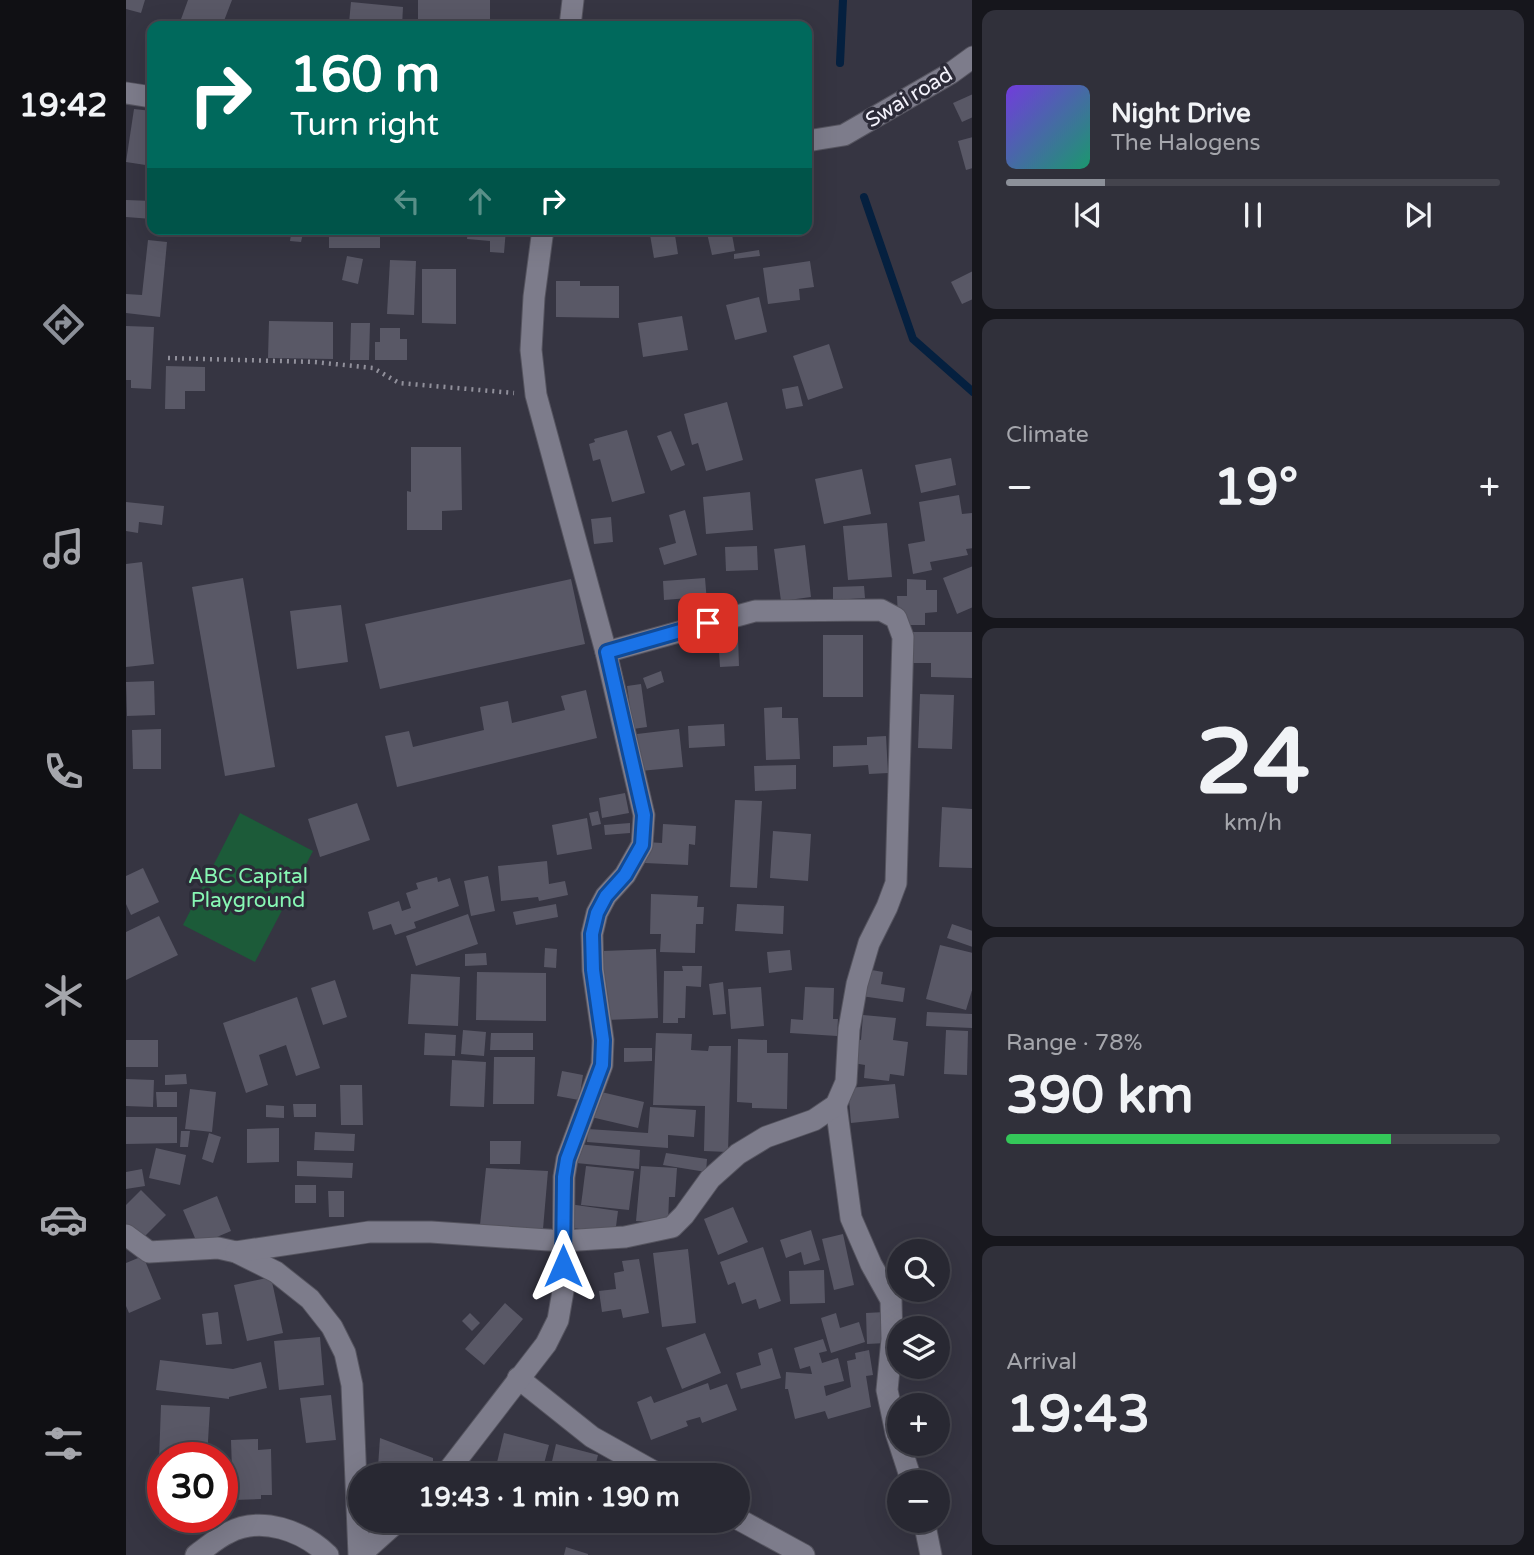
<!DOCTYPE html>
<meta charset="utf-8">
<style>
:root{--surface:#282832;--page:#30303a;--text:#f1f3f6;--muted:#a5a6ac;--line:#44444d;--accent:#8c9099}
body{margin:0;font-family:"Varela Round",sans-serif;background:var(--page);color:var(--text);height:100vh;display:flex;flex-direction:column;font-size:26px;white-space:nowrap}
*{box-sizing:border-box;margin:0}
p{font-size:23px;color:var(--muted)}
.icon{flex:none;width:38px;height:38px;fill:none;stroke:currentColor;stroke-width:2;stroke-linecap:round;stroke-linejoin:round}
.map{position:relative;flex:1;overflow:hidden}
.details{display:flex;flex-direction:column;gap:10px;padding:10px;background:#16161c;width:562px}
.details>*{flex:none}
.banner{position:absolute;left:21px;top:21px;width:665px;height:214px;border-radius:14px;box-shadow:0 7px 28px #0002,0 0 0 2px var(--line);background:#00695c;color:#fff;overflow:hidden}
.fabs{position:absolute;left:761px;top:1239px;display:grid;gap:14px}
.fabs a{display:grid;place-items:center;width:63px;height:63px;border-radius:50%;background:var(--surface);box-shadow:0 7px 28px #0002,0 0 0 2px var(--line);font-size:35px}
.speed{position:absolute;left:21px;top:1442px;display:flex;gap:14px;font-size:35px;font-weight:700;text-align:center}
.speed>*{display:grid;place-content:center;width:91px;height:91px;border-radius:50%;background:var(--surface);box-shadow:0 7px 28px #0002,0 0 0 2px var(--line);line-height:1}
.speed .limit{border:10px solid #d22;background:#fff;color:#111}
.pin{position:absolute;display:grid;place-items:center;width:60px;height:60px;color:#fff;margin:-30px;border-radius:14px;box-shadow:0 4px 10px #0006}
.me{position:absolute;width:77px;margin:-38px;rotate:0deg;stroke-linejoin:round;filter:drop-shadow(0 0 5px #0008)}
.turn{display:flex;align-items:center;gap:24px;height:147px;padding:0 28px;font-size:32px}
.turn .icon{width:91px;height:91px;stroke-width:2.5}
.turn b{display:block;font-size:49px;line-height:60px}
.lanes{display:flex;align-items:center;height:66px;padding:0 28px;background:#0003;justify-content:center;gap:35px;direction:ltr}
.lanes .off{opacity:.35}
.big{font-size:52px;font-weight:800;line-height:1.1}
.details .tile{flex:1;display:flex;flex-direction:column;justify-content:center;gap:10px;min-width:0;padding:0 24px;border-radius:14px;background:var(--page)}
.details .dial{align-items:center;gap:0}
.dial b{font-size:91px;line-height:1}
.song{display:flex;align-items:center;gap:21px}
.cover{width:84px;height:84px;border-radius:10px;background:linear-gradient(135deg,hsl(260 70% 55%),hsl(160 70% 35%))}
.played{height:7px;border-radius:4px;background:linear-gradient(90deg,var(--accent) 20%,var(--line) 20%)}
.keys{display:flex;justify-content:space-around;direction:ltr}
.heat{display:flex;justify-content:space-between;align-items:center;font-size:38px;direction:ltr}
.charge{height:10px;border-radius:5px;background:linear-gradient(90deg,#34c759 78%,var(--line) 0)}
.trip{position:absolute;left:222px;top:1463px;width:402px;height:70px;border-radius:35px;background:var(--surface);box-shadow:0 7px 28px #0002,0 0 0 2px var(--line);font-weight:800;line-height:70px;text-align:center}
main{display:flex;flex:1;min-height:0}
.tab-bar{display:flex;flex-direction:column;width:126px;justify-content:space-around;align-items:center;background:#101014;color:var(--muted)}
.tab-bar .icon{width:49px;height:49px}
.tab-bar .on{color:var(--accent)}
.tab-bar b{font-size:32px;color:var(--text)}
.map>svg:first-child{display:block}
</style>
<main>
<nav class="tab-bar">
<b>19:42</b>
<svg class="icon on" aria-label="directions" viewBox="0 0 24 24"><path d="M12 3l9 9-9 9-9-9zM9 14v-3h6M13 9l2 2-2 2"/></svg>
<svg class="icon" aria-label="music" viewBox="0 0 24 24"><path d="M9 18V5l10-2v13"/><circle cx="6" cy="18" r="3"/><circle cx="16" cy="16" r="3"/></svg>
<svg class="icon" aria-label="phone" viewBox="0 0 24 24"><path d="M5 4h4l2 5-3 2q2 4 5 5l2-3 5 2v4C11 20 4 13 5 4z"/></svg>
<svg class="icon" aria-label="climate" viewBox="0 0 24 24"><path d="M12 3v18M4 7l16 10M4 17L20 7"/></svg>
<svg class="icon" aria-label="car" viewBox="0 0 24 24"><path d="M5 17H2v-5l4-1 3-4h7l3 4 3 1v5h-3M9 17h6M6 11h13"/><circle cx="7" cy="17" r="2"/><circle cx="17" cy="17" r="2"/></svg>
<svg class="icon" aria-label="filters" viewBox="0 0 24 24"><path d="M4 7h16M4 17h16"/><circle cx="9" cy="7" r="2"/><circle cx="15" cy="17" r="2"/></svg>
</nav>
<div class="map">
<svg width="847" height="1555" viewBox="0 0 847 1555">
<rect width="100%" height="100%" fill="#363542"/>
<polygon fill="#1c5b39" points="114,813 187,851 129,962 57,925"/>
<g fill="none" stroke-linecap="round" stroke-linejoin="round">
<g stroke="#05203f" stroke-width="8">
<polyline points="714,63 717,0"/>
<polyline points="738,197 787,339 847,392"/>
</g>
</g>
<g fill="#595866">
<polygon points="0,0 19,0 15,13 0,9"/>
<polygon points="62,0 106,0 96,26 68,26 54,22"/>
<polygon points="292,0 364,0 364,22 292,21"/>
<polygon points="225,2 277,7 276,26 223,23"/>
<polygon points="557,22 557,26 509,26 509,23"/>
<polygon points="847,94 847,117 836,122 827,103"/>
<polygon points="8,109 26,111 26,166 0,162"/>
<polygon points="847,137 847,168 840,170 832,141"/>
<polygon points="681,184 688,185 688,201 681,201"/>
<polygon points="0,200 26,201 26,219 0,217"/>
<polygon points="166,229 178,229 175,242 164,241"/>
<rect x="203" y="229" width="51" height="19"/>
<polygon points="342,229 380,229 378,253 364,252 364,241 341,239"/>
<polygon points="523,229 548,229 552,254 528,258"/>
<polygon points="580,229 605,229 609,251 586,255"/>
<polygon points="22,240 41,242 34,317 0,313 0,294 16,295"/>
<polygon points="633,250 634,256 608,259 608,254"/>
<polygon points="221,256 237,259 232,284 216,280"/>
<polygon points="264,260 290,261 288,315 261,314"/>
<polygon points="684,261 688,287 673,289 674,300 642,304 637,268"/>
<polygon points="296,269 330,269 330,324 296,323"/>
<polygon points="847,271 847,299 836,304 825,282"/>
<polygon points="430,281 454,281 454,286 493,286 493,318 430,317"/>
<polygon points="633,297 641,332 609,340 600,305"/>
<polygon points="556,316 562,350 517,357 512,323"/>
<polygon points="143,321 207,322 207,359 142,358"/>
<polygon points="225,323 244,323 243,360 224,360"/>
<polygon points="0,326 28,327 25,389 5,388 5,380 0,380"/>
<polygon points="254,328 274,328 274,339 281,339 281,360 249,360 249,342 254,342"/>
<polygon points="703,344 717,388 682,400 667,356"/>
<polygon points="40,366 79,367 79,391 59,391 59,409 39,409"/>
<polygon points="672,386 677,406 660,409 656,389"/>
<polygon points="601,402 617,460 580,471 572,443 566,445 558,414"/>
<polygon points="501,430 519,493 486,502 474,459 467,461 463,444 469,442 468,439"/>
<polygon points="545,431 559,465 545,471 531,436"/>
<polygon points="285,447 335,447 336,510 316,511 316,530 281,530 281,491 285,492"/>
<polygon points="825,458 830,485 795,493 789,465"/>
<polygon points="736,469 745,514 698,524 689,479"/>
<polygon points="624,492 627,530 580,534 577,497"/>
<polygon points="833,495 836,514 847,513 847,548 840,549 842,555 804,562 806,570 787,574 782,544 799,541 793,502"/>
<polygon points="0,502 38,506 36,525 13,522 12,533 0,531"/>
<polygon points="559,510 571,555 538,565 533,548 550,543 543,515"/>
<polygon points="485,517 487,542 468,544 465,519"/>
<polygon points="761,523 766,577 722,580 717,526"/>
<polygon points="679,545 685,597 655,601 648,549"/>
<polygon points="631,546 632,570 600,571 599,547"/>
<polygon points="16,562 28,664 0,667 0,564"/>
<polygon points="847,566 847,607 831,614 817,578"/>
<polygon points="117,578 149,767 99,776 66,587"/>
<polygon points="579,578 582,615 564,617 563,598 538,600 537,581"/>
<polygon points="445,579 459,644 254,689 239,624"/>
<polygon points="781,579 800,580 800,590 811,590 811,612 799,613 799,625 780,625 772,618 771,596 781,596"/>
<polygon points="738,586 739,598 707,600 707,587"/>
<polygon points="215,605 222,662 171,669 164,611"/>
<polygon points="786,632 847,632 847,678 805,677 805,663 785,663"/>
<rect x="697" y="635" width="40" height="62"/>
<polygon points="592,637 612,637 613,666 594,667"/>
<polygon points="535,671 538,682 521,689 517,678"/>
<polygon points="28,681 29,715 1,716 0,682"/>
<polygon points="515,684 521,727 507,729 501,686"/>
<polygon points="460,690 471,738 271,787 259,736 283,731 287,747 358,730 354,707 382,701 386,723 439,710 435,696"/>
<polygon points="794,694 828,695 826,749 792,748"/>
<polygon points="656,707 656,718 672,718 674,759 640,760 638,708"/>
<polygon points="598,724 599,746 563,748 562,726"/>
<polygon points="35,729 35,769 7,769 6,730"/>
<polygon points="553,729 557,767 514,771 511,734"/>
<polygon points="760,736 762,773 743,774 742,765 707,767 707,746 741,745 741,737"/>
<polygon points="670,765 670,789 629,791 628,766"/>
<polygon points="499,793 503,813 476,818 473,798"/>
<polygon points="609,800 636,801 631,888 604,887"/>
<polygon points="231,803 244,840 194,857 182,819"/>
<polygon points="816,807 847,809 847,868 813,867"/>
<polygon points="472,811 475,824 466,826 463,813"/>
<polygon points="461,818 466,849 431,855 426,825"/>
<polygon points="504,823 504,833 479,835 478,825"/>
<polygon points="537,824 570,826 569,845 563,844 562,865 519,863 520,842 536,843"/>
<polygon points="647,831 685,834 682,881 644,878"/>
<polygon points="421,861 423,884 439,881 442,895 413,901 412,897 375,901 372,866"/>
<polygon points="17,868 33,902 5,915 0,904 0,876"/>
<polygon points="362,876 369,911 345,916 338,881"/>
<polygon points="311,877 312,882 324,878 333,906 288,922 290,928 269,935 265,924 247,930 242,912 273,901 276,911 285,908 280,893 292,889 290,883"/>
<polygon points="525,894 572,896 571,907 578,907 577,924 570,924 569,953 534,952 535,934 524,934"/>
<polygon points="430,904 432,917 390,925 387,912"/>
<polygon points="611,904 658,906 657,934 609,931"/>
<polygon points="342,914 352,944 290,966 280,936"/>
<polygon points="33,916 52,955 0,980 0,932"/>
<polygon points="826,924 847,931 847,947 821,938"/>
<polygon points="814,945 847,953 847,987 840,1010 800,999"/>
<polygon points="419,948 431,949 430,968 418,967"/>
<polygon points="530,949 532,1018 480,1020 477,951"/>
<polygon points="664,950 666,970 643,973 641,952"/>
<polygon points="360,953 361,965 339,966 339,954"/>
<polygon points="556,966 576,966 575,987 560,986 559,1018 552,1018 552,1023 537,1023 538,971 557,971"/>
<polygon points="740,969 757,972 755,984 779,988 777,1002 735,996"/>
<polygon points="351,972 420,973 420,1021 350,1020"/>
<polygon points="285,974 334,977 332,1026 282,1024"/>
<polygon points="209,980 221,1017 197,1025 185,988"/>
<polygon points="597,982 600,1014 587,1015 583,984"/>
<polygon points="635,987 638,1026 605,1029 602,989"/>
<polygon points="679,987 708,988 707,1019 712,1019 711,1036 664,1033 665,1019 677,1020"/>
<polygon points="171,997 194,1068 170,1076 160,1045 133,1055 142,1085 120,1093 97,1023"/>
<polygon points="801,1012 847,1014 847,1028 800,1026"/>
<polygon points="737,1015 770,1018 767,1040 782,1042 778,1076 764,1074 763,1081 738,1078 739,1065 727,1063 730,1039 735,1040"/>
<polygon points="337,1030 360,1032 358,1056 335,1054"/>
<polygon points="820,1030 842,1031 841,1075 818,1074"/>
<polygon points="299,1033 330,1035 329,1056 298,1055"/>
<polygon points="365,1033 407,1033 407,1050 364,1050"/>
<polygon points="530,1033 566,1034 565,1050 582,1051 583,1046 605,1046 602,1152 578,1151 579,1106 527,1105"/>
<polygon points="612,1039 641,1040 641,1053 662,1053 661,1109 626,1108 626,1103 611,1102"/>
<rect x="0" y="1040" width="32" height="27"/>
<polygon points="498,1048 526,1048 526,1061 498,1062"/>
<polygon points="368,1057 409,1057 408,1104 367,1104"/>
<polygon points="326,1060 360,1062 358,1107 324,1106"/>
<polygon points="436,1071 457,1075 453,1100 431,1096"/>
<polygon points="60,1074 61,1084 39,1085 39,1075"/>
<polygon points="0,1079 28,1080 27,1107 0,1106"/>
<polygon points="769,1084 773,1118 725,1123 722,1088"/>
<polygon points="214,1085 236,1085 237,1125 215,1125"/>
<polygon points="64,1089 90,1092 86,1132 59,1129"/>
<polygon points="471,1091 518,1102 512,1128 465,1117"/>
<polygon points="30,1092 51,1092 51,1107 31,1107"/>
<polygon points="167,1104 190,1104 190,1117 168,1117"/>
<polygon points="140,1105 158,1106 158,1118 140,1117"/>
<polygon points="524,1107 570,1110 568,1137 542,1135 542,1148 461,1142 462,1129 522,1133"/>
<polygon points="0,1117 51,1117 51,1143 0,1144"/>
<polygon points="153,1128 153,1162 121,1163 121,1129"/>
<polygon points="55,1131 64,1131 62,1147 54,1147"/>
<polygon points="189,1132 229,1134 228,1151 188,1150"/>
<polygon points="83,1133 95,1137 87,1163 76,1159"/>
<polygon points="364,1141 395,1141 394,1164 364,1164"/>
<polygon points="451,1144 514,1150 513,1169 450,1163"/>
<polygon points="30,1148 60,1155 54,1185 23,1178"/>
<polygon points="540,1153 581,1159 580,1172 537,1165"/>
<polygon points="171,1161 227,1163 226,1178 171,1176"/>
<polygon points="460,1166 508,1171 503,1210 455,1205"/>
<polygon points="515,1166 551,1168 549,1197 543,1197 542,1223 510,1221"/>
<polygon points="360,1168 422,1171 417,1229 354,1225"/>
<polygon points="16,1169 19,1186 0,1189 0,1172"/>
<rect x="169" y="1185" width="21" height="18"/>
<polygon points="15,1190 40,1215 14,1241 0,1226 0,1205"/>
<polygon points="202,1191 218,1191 218,1217 203,1217"/>
<polygon points="91,1196 105,1231 72,1245 57,1210"/>
<polygon points="443,1204 492,1211 489,1234 440,1227"/>
<polygon points="607,1207 622,1242 592,1255 578,1219"/>
<polygon points="685,1230 694,1260 678,1265 675,1252 660,1258 654,1240"/>
<polygon points="717,1234 728,1285 708,1290 696,1239"/>
<polygon points="637,1247 655,1301 633,1309 630,1299 616,1304 609,1282 602,1285 594,1262"/>
<polygon points="562,1249 570,1323 536,1327 527,1253"/>
<polygon points="17,1256 35,1299 3,1313 0,1306 0,1263"/>
<polygon points="513,1259 523,1313 497,1318 495,1309 476,1312 473,1291 490,1289 488,1273 498,1271 496,1261"/>
<polygon points="698,1270 699,1303 664,1304 663,1271"/>
<polygon points="145,1277 157,1333 121,1341 108,1285"/>
<polygon points="379,1303 397,1319 358,1365 339,1349"/>
<polygon points="92,1312 96,1344 80,1345 76,1314"/>
<polygon points="759,1312 760,1343 741,1344 740,1313"/>
<polygon points="344,1313 354,1323 346,1331 336,1321"/>
<polygon points="710,1313 714,1328 733,1322 739,1342 705,1353 695,1318"/>
<polygon points="579,1333 595,1373 556,1389 540,1348"/>
<polygon points="194,1337 198,1385 153,1390 148,1341"/>
<polygon points="697,1339 701,1351 693,1353 696,1363 712,1358 718,1381 698,1386 700,1396 725,1387 721,1361 730,1359 729,1353 743,1350 747,1375 740,1376 745,1407 702,1419 699,1411 669,1419 662,1389 659,1389 660,1372 686,1374 684,1366 674,1369 668,1348"/>
<polygon points="646,1348 655,1378 615,1389 610,1373 635,1365 632,1353"/>
<polygon points="34,1360 107,1369 135,1362 141,1388 103,1397 103,1399 30,1390"/>
<polygon points="582,1383 584,1390 601,1384 611,1410 576,1423 574,1417 560,1421 562,1426 525,1440 511,1402 525,1396 528,1403"/>
<polygon points="205,1395 210,1440 180,1443 174,1398"/>
<polygon points="35,1405 84,1407 81,1458 37,1458 37,1518 31,1517"/>
<polygon points="378,1433 423,1445 415,1475 368,1475"/>
<polygon points="254,1438 307,1458 307,1475 261,1475 252,1467"/>
<polygon points="132,1439 132,1450 145,1449 146,1495 135,1495 135,1499 107,1500 105,1440"/>
<polygon points="430,1444 472,1455 467,1475 443,1475 424,1470"/>
<polygon points="440,1547 462,1554 462,1555 438,1555"/>
</g>
<g fill="none" stroke-linecap="round" stroke-linejoin="round">
<defs>
<g id="minor">
<polyline points="444,26 447,0"/>
<polyline points="0,93 26,97"/>
<polyline points="681,141 718,135 825,73 847,57"/>
<polyline points="710,1105 725,1218 745,1264 765,1300 766,1339 761,1390 770,1433 786,1482"/>
<polyline points="0,1235 23,1252 92,1248 110,1252 150,1272 184,1299 206,1327 219,1353 226,1385 233,1555"/>
<polyline points="110,1252 243,1232 305,1232 437,1241 499,1237 546,1227 558,1215 584,1179 612,1154 640,1137 688,1120 710,1105 720,1082 723,1029 731,984 743,943 761,907 770,883 777,637 770,618 755,610 629,611 480,652"/>
<polyline points="392,1378 466,1437 534,1475"/>
<polyline points="319,1475 420,1344 432,1320 437,1291 438,1177 441,1159 476,1065 477,1040 467,970 466,934 471,913 480,896 499,875 516,845 518,815 480,652 410,395 405,350 408,297 417,229"/>
<polyline points="612,1519 678,1555"/>
<polyline points="798,1521 805,1555"/>
<path d="M70,1555c10,-7 21,-17 32,-22 33,-18 75,-2 100,22"/>
<polyline points="234,1555 272,1521"/>
</g>
</defs>
<use href="#minor" stroke="#55545f" stroke-width="23"/>
<polyline stroke="#91909b" stroke-width="4.5" stroke-dasharray="2 5" stroke-linecap="butt" points="42,358 189,362 247,368 273,383 388,393"/>
<use href="#minor" stroke="#7d7c8b" stroke-width="21"/>
</g>
<g fill="none" stroke-linecap="round" stroke-linejoin="round">
<defs>
<polyline id="route" points="437,1266 438,1177 441,1159 476,1065 477,1040 467,970 466,934 471,913 480,896 499,875 516,845 518,815 481,652 582,623"/>
</defs>
<use href="#route" stroke="#114b97" stroke-width="18"/>
<use href="#route" stroke="#1a73e8" stroke-width="12"/>
</g>
<g text-anchor="middle" stroke-width="7" stroke-linejoin="round" paint-order="stroke">
<g font-size="21" fill="#f3f2fb" stroke="#2c2b38">
<text transform="translate(783 97) rotate(-31)" y="7">Swai road</text>
</g>
<g font-size="21" fill="#87f7b4" stroke="#2c2b38">
<text x="122" y="883">ABC Capital<tspan x="122" dy="24">Playground</tspan></text>
</g>
</g>
</svg>
<div class="fabs">
<a><svg class="icon" aria-label="search" viewBox="0 0 24 24"><circle cx="10" cy="10" r="6"/><path d="M15 15l6 6"/></svg></a>
<a><svg class="icon" aria-label="layers" viewBox="0 0 24 24"><path d="M12 4l9 5-9 5-9-5zM3 14l9 5 9-5"/></svg></a>
<a>+</a>
<a>−</a>
</div>
<div class="speed"><div class="limit">30</div></div>
<div class="pin" style="left:582px;top:623px;background:#d93025"><svg class="icon" aria-label="arrive" viewBox="0 0 24 24"><path d="M6 21V4h12l-3 4 3 4H6"/></svg></div>
<svg class="me" style="left:437px;top:1266px" viewBox="-20 -20 40 40"><path d="M0-17L14 15 0 8-14 15z" fill="#1a73e8" stroke="#fff" stroke-width="4"/></svg>
<div class="trip">19:43 · 1 min · 190 m</div>
<div class="banner">
<div class="turn"><svg class="icon" aria-label="right" viewBox="0 0 24 24"><path d="M7 20v-9h11M14 6l5 5-5 5"/></svg><div><b>160 m</b>Turn right</div></div>
<div class="lanes"><svg class="icon off" aria-label="left" viewBox="0 0 24 24"><path d="M17 20v-9H6M10 6l-5 5 5 5"/></svg><svg class="icon off" aria-label="ahead" viewBox="0 0 24 24"><path d="M12 20V5M6 11l6-6 6 6"/></svg><svg class="icon" aria-label="right" viewBox="0 0 24 24"><path d="M7 20v-9h11M14 6l5 5-5 5"/></svg></div>
</div>
</div>
<section class="details">
<div class="tile">
<div class="song"><i class="cover"></i><div><b>Night Drive</b><p>The Halogens</p></div></div>
<div class="played"></div>
<div class="keys"><svg class="icon" aria-label="previous" viewBox="0 0 24 24"><path d="M18 5L8 12l10 7zM5 5v14"/></svg><svg class="icon" aria-label="pause" viewBox="0 0 24 24"><path d="M8 5v14M16 5v14"/></svg><svg class="icon" aria-label="next" viewBox="0 0 24 24"><path d="M6 5l10 7-10 7zM19 5v14"/></svg></div>
</div>
<div class="tile"><p>Climate</p>
<div class="heat"><a>−</a><b class="big">19°</b><a>+</a></div>
</div>
<div class="tile dial"><b>24</b><p>km/h</p></div>
<div class="tile"><p>Range · 78%</p><b class="big">390 km</b><div class="charge"></div></div>
<div class="tile"><p>Arrival</p><b class="big">19:43</b></div>
</section>
</main>
